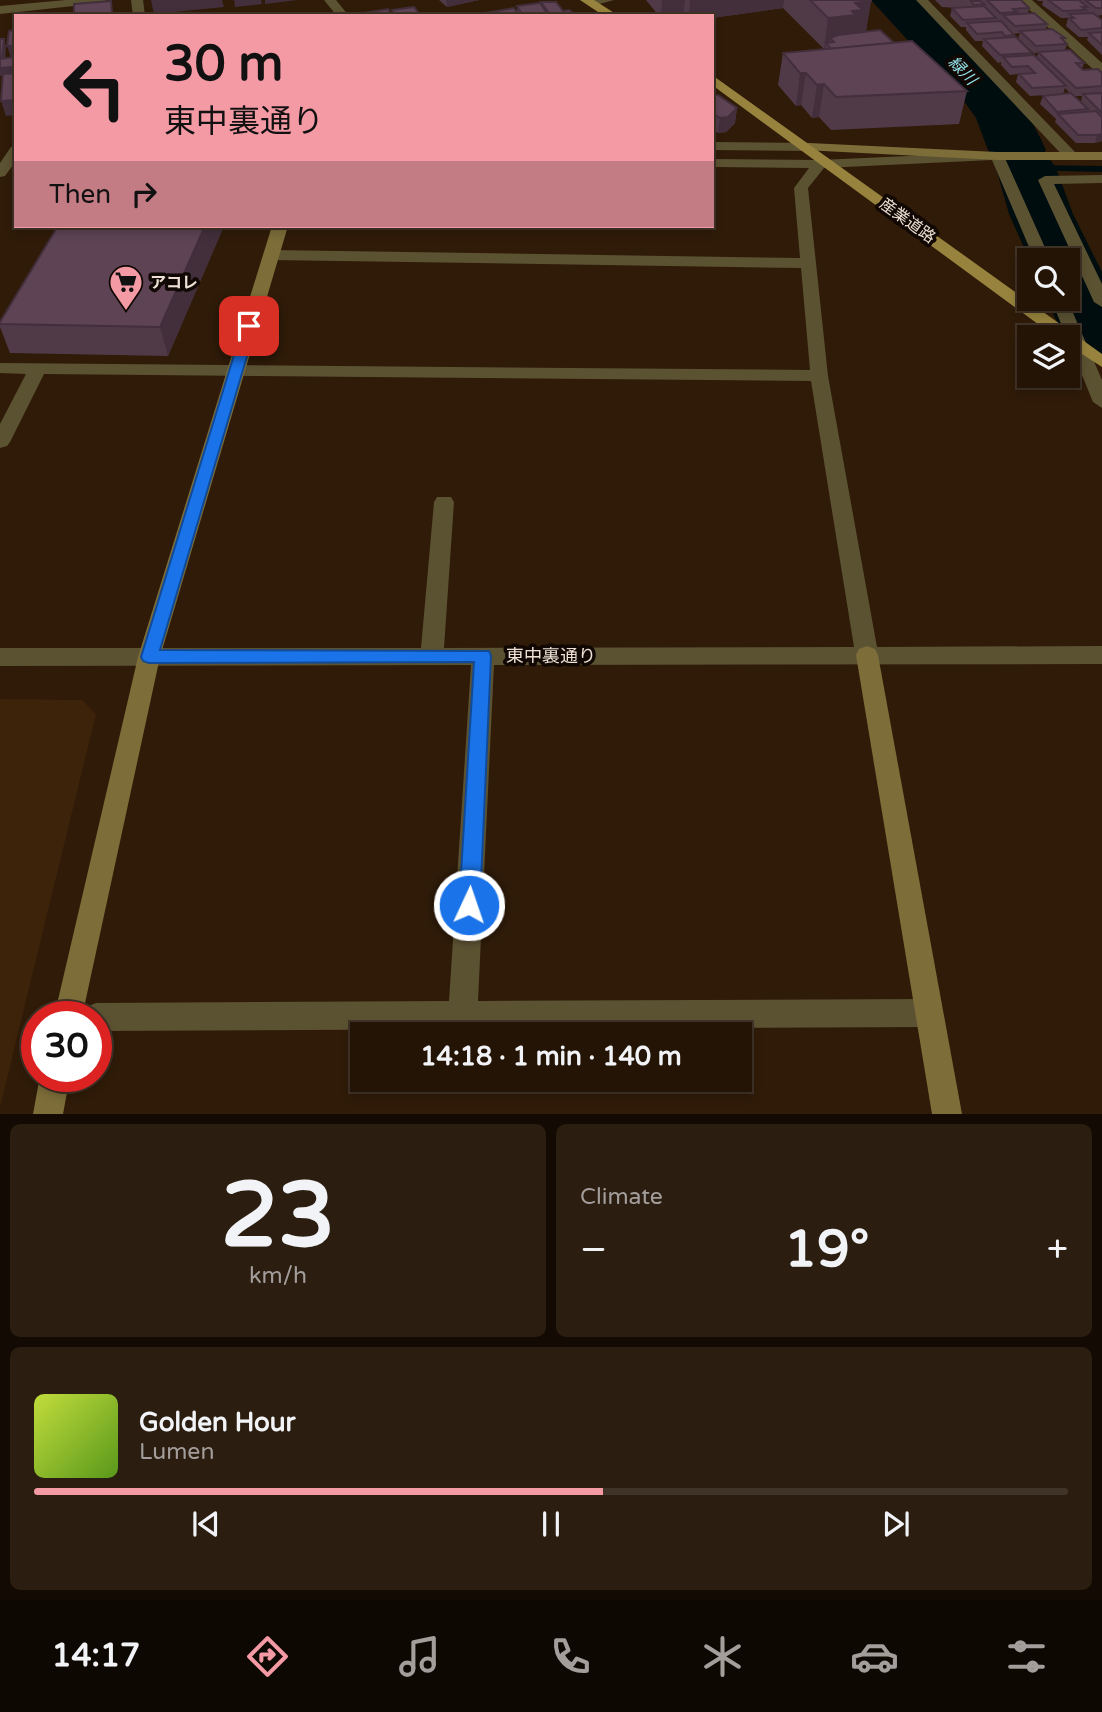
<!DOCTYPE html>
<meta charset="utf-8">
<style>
:root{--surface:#231406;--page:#2b1d10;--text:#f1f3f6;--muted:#a39e9b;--line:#403328;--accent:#f49aa5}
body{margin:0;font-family:"Varela Round","Noto Sans JP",sans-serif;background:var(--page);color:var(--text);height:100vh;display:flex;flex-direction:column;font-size:26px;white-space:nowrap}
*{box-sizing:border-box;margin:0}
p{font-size:23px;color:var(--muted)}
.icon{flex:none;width:38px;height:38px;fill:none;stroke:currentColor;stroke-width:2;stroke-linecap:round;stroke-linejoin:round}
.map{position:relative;height:1114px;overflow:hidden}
.sheet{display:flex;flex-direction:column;gap:10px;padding:10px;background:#130b03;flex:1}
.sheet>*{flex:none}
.banner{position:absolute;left:14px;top:14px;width:700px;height:214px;border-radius:0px;box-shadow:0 4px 10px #0003,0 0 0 2px var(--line);background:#f49aa5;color:#111;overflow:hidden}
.buttons{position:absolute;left:1017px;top:248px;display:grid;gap:14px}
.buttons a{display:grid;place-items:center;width:63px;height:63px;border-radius:0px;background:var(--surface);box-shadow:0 4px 10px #0003,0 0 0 2px var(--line);font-size:35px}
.speed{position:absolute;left:21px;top:1001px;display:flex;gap:14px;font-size:35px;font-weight:700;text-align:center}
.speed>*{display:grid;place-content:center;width:91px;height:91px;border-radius:50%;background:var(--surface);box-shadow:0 4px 10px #0003,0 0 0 2px var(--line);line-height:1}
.speed .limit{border:10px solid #d22;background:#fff;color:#111}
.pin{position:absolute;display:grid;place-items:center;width:60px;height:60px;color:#fff;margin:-30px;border-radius:14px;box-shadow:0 4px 10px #0006}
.me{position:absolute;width:77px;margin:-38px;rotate:3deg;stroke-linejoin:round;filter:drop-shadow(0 0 5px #0008)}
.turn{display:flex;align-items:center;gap:24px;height:147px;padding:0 35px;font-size:32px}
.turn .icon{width:91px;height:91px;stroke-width:2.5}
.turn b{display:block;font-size:49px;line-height:60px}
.then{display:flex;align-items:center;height:66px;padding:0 35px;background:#0003;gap:14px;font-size:26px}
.big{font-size:52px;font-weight:800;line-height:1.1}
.sheet .tile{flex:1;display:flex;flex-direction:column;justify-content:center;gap:10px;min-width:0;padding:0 24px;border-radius:10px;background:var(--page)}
.sheet .dial{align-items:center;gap:0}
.dial b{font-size:91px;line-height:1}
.song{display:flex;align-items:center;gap:21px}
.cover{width:84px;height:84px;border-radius:10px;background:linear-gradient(135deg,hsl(70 70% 55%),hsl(90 70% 35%))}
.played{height:7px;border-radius:4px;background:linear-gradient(90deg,var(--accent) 55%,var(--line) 55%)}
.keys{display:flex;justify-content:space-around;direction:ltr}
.heat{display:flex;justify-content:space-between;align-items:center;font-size:38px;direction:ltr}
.sheet .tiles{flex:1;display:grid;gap:10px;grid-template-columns:1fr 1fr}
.tile:last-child{grid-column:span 2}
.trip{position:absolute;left:350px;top:1022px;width:402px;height:70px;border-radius:0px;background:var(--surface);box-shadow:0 4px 10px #0003,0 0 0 2px var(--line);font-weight:800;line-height:70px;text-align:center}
.tab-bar{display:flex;height:112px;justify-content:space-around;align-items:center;background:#0e0802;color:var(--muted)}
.tab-bar .icon{width:49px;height:49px}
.tab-bar .on{color:var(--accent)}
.tab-bar b{font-size:32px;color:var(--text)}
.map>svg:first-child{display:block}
</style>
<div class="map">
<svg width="1102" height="1114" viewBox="0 0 1102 1114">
<rect width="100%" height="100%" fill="#2f1b08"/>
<polygon fill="#3d2309" points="0,699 82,700 96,714 0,1107"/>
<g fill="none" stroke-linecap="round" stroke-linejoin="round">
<polygon fill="#000d0f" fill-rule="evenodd" points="1014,148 1020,148 1029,165 1102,166 1102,172 1023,170 1012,150"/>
<path fill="#000d0f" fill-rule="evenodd" d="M871,0h51c50,49 95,85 124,150l-3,4 4,1 9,13 17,46 29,58v92l-26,-7 -8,-13v-6h-4l-17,-39h21v-38h-38l-21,-47 -13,-46 3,-5 -11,-13 -12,-32 -10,-14z"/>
<g fill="#5b5232" fill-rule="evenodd">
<polygon points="66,0 107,0 101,3 0,14 0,6"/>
<polygon points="131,0 143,0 145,16 133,16"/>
<polygon points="324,0 336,0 349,16 337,16"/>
<polygon points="614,0 592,6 586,3 590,0"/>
<polygon points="916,0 928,0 1076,153 1076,159 1066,159"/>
<polygon points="1019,0 1032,0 1102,63 1102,74 1097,73"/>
<polygon points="712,142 809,143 816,147 809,151 712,150"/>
<polygon points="16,146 16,161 5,176 0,177 0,163 11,147"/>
<polygon points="997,152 1004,156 1051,261 1035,261 992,160 824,168 808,188 828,376 877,647 1102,646 1102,664 494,665 478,1001 928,999 938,1003 942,1013 938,1023 928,1027 96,1031 96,1017 82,1017 86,1007 96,1003 449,1001 471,665 0,666 0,648 421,648 434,502 437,497 451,497 454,502 444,648 854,647 811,381 44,374 10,442 7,446 0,448 0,424 26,374 0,373 0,363 810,370 801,268 271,260 263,255 271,250 800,258 794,188 809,168 712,167 712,159 820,160"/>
<polygon points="1102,175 1102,183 1054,184 1102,284 1102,307 1094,302 1038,180 1045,176"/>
<polygon points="1051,299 1067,299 1102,380 1102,408 1093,402"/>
</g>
<g fill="#7d6d39" fill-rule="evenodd">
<polygon points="809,143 997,152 1102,152 1102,160 997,160 804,150 804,144"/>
<polygon points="272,226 288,226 160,657 82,1017 54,1017 138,657"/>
<polygon points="867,646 875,649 878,655 962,1114 932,1114 856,655 859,649"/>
<polygon points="40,1076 70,1076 63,1114 33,1114"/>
</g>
<g fill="#97833d" fill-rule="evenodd">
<polygon points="580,0 594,0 619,16 604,16"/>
<polygon points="712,75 1102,354 1102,367 1068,345 1068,338 1057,338 712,85"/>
</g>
</g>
<g fill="#513a48" fill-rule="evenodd">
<polygon points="439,0 479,0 447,7"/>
<polygon points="646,0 871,0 866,31 894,43 967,91 959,124 831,130 819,117 812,118 801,105 796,106 778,85 783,53 824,49 783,8 712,18 712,16 659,16"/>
<path d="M935,0h86l8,8 -1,5 19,11 -1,5 19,9 -1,3 3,3 -2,6 19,13 -2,6 1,1 19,3v68l-7,2h-19l-21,-21 1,-3 -16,-15 3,-8 27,-3 -5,-5 -2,6 -33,2 -14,-14 2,-8 -8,1 -9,-10v-3l-3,1 -16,-17 1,-5h-8l-9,-11v-3h-5l-11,-11 2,-8h5l-15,-1zM1020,33l-2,6 16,14h4l-1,5 -6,-3 1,-2 -18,-16 -1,-3zM1075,96h7l-1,6z"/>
<polygon points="1037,0 1102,0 1102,15 1097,16 1102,20 1102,55 1087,40 1088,37 1079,37 1066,26 1068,18 1061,18 1042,5 1043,1 1038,1"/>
<polygon points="541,2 577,16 485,16 485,13 517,12 517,6 541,5"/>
<polygon points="712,95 737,108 735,123 726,132 718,133 712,129"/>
<polygon points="58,226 224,226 168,356 10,353 0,327 0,322"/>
</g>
<g fill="#422f3b">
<polygon points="151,0 222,0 224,7 154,14"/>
<polygon points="234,0 261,0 262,4 235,7"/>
<polygon points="265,0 298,0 265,4"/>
<polygon points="446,0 479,0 447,7"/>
<polygon points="662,0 685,0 683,16 661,16"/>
<polygon points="690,0 784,0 783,8 712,18 712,16 689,16"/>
<polygon points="871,1 866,31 834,42 830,38 829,47 826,43 825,49 824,49 828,18 855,3"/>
<polygon points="4,39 6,46 5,64 0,65 0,57"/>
<polygon points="16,45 15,75 0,76 0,68 12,61 7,46"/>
<polygon points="800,73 806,73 801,105 796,106"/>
<polygon points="824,84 819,117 812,118 817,85"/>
<polygon points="16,100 16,115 6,116 1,101"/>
<polygon points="737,108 735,123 726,132 718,133 720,118"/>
<polygon points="1102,134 1102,141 1095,143 1097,135"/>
<polygon points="205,226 224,226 168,356 160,327"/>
</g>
<g fill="#5e4354" stroke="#422f3b" stroke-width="2">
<polygon points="810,0 871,0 871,1 855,3 863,10 852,11 856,15 828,18"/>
<polygon points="987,0 1021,0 1029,8 1013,9 1017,12 1000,13"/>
<polygon points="1048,0 1079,0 1087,7 1082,7 1086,10 1063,11"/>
<polygon points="1085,0 1102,0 1102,8 1096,8"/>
<polygon points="111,1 112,13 74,16 74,4"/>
<polygon points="971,1 980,1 984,4 974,5"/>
<polygon points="541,2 556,2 563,11 569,10 577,16 551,16"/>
<polygon points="540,3 549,16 523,16 517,6"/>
<polygon points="984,6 996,18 963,20 952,8"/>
<polygon points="414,7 421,16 396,16 392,10"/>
<polygon points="514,8 519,16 487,16 485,13"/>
<polygon points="388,9 392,16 366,16 364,13"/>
<polygon points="120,13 121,16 98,16"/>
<polygon points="1034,13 1047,24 1015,26 1003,15"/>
<polygon points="1093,13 1102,20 1102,28 1081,30 1069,18 1074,18 1069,14"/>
<polygon points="1001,21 1014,35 1005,36 1002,32 977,34 967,23"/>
<polygon points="1052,29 1065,38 1061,38 1067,44 1036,46 1020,31"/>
<polygon points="16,30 16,45 7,46 9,31"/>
<polygon points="880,30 894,43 831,49 826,43 834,42 830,38 838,35"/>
<polygon points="1102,32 1102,45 1089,33"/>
<polygon points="1016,37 1032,53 1000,55 984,39"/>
<polygon points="0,39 4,39 2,57 0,57"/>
<polygon points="912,41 967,91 836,97 824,84 817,85 806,73 800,73 783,53"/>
<polygon points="1070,50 1084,63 1076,63 1083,70 1098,69 1102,73 1102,86 1076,88 1038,52"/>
<polygon points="1034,55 1066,86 1032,88 1019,74 1035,73 1028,66 1012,67 1003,57"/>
<polygon points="14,57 13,67 0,68 0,59"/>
<polygon points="16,73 16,100 1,101 3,74"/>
<polygon points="1071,93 1088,109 1057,112 1043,96"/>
<polygon points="1102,93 1102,113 1083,94"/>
<polygon points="712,95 718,95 737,108 728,117 720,118 712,113"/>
<polygon points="1096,111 1102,117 1102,134 1097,135 1078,135 1058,114"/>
<polygon points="58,226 205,226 160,327 0,324 0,322"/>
</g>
<polygon fill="#1a73e8" stroke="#114b97" stroke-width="2" points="249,322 256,326 160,650 489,651 491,656 480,905 477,911 469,914 462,911 459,905 474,662 149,663 143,661 141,657 243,326"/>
<defs>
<symbol id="supermarket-pin" viewBox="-11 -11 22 30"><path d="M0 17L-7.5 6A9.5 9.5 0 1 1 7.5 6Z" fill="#f49aa5" stroke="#110803"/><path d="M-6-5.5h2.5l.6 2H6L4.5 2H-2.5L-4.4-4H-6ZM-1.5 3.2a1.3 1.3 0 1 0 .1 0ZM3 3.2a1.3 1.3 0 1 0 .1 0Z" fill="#111"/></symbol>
</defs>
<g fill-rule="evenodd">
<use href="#supermarket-pin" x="107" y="263" width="38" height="52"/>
</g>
<g text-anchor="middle" stroke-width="7" stroke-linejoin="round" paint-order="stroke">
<g font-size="16" font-style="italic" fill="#93e2ec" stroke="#110803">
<text transform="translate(963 70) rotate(46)" y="6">緑川</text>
</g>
<g font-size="16" fill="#eee0d4" stroke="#110803">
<text transform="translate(908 220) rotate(36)" y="6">産業道路</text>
</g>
<g font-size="16" font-weight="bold" fill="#eee0d4" stroke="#110803" text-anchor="start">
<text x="150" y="288">アコレ</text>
</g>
<g font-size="18" fill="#eee0d4" stroke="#110803">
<text x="551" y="662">東中裏通り</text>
</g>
</g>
</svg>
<div class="buttons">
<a><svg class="icon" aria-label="search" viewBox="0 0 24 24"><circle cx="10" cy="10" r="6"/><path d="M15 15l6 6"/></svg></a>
<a><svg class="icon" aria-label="layers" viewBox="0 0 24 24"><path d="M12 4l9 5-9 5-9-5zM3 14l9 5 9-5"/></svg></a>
</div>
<div class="speed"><div class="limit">30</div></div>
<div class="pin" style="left:249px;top:326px;background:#d93025"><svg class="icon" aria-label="arrive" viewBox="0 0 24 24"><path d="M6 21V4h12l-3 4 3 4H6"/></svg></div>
<svg class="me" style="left:469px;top:905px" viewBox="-20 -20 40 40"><circle r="17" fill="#1a73e8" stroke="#fff" stroke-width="3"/><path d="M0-11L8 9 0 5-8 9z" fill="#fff"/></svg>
<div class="trip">14:18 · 1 min · 140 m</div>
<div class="banner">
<div class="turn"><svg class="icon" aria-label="left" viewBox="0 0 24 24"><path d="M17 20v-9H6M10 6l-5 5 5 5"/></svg><div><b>30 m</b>東中裏通り</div></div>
<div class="then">Then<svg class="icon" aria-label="right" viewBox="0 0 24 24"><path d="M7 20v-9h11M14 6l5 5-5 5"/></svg></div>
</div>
</div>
<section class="sheet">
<div class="tiles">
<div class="tile dial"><b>23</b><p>km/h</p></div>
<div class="tile"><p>Climate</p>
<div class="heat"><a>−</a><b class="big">19°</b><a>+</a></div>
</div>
<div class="tile">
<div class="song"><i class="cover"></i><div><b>Golden Hour</b><p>Lumen</p></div></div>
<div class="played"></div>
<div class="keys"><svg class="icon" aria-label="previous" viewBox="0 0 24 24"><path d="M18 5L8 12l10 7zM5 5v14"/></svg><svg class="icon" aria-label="pause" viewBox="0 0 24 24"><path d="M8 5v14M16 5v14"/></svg><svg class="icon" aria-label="next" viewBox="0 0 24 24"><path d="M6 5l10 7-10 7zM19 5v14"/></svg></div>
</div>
</div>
</section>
<nav class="tab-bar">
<b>14:17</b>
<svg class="icon on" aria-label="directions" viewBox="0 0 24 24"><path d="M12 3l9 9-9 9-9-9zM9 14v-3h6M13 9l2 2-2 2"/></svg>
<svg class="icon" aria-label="music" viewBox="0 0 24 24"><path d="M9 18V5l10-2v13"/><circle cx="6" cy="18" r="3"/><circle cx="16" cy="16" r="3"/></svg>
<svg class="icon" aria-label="phone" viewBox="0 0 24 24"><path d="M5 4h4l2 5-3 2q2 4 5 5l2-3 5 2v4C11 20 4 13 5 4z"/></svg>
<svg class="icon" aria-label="climate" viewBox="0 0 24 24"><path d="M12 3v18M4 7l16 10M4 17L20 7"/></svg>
<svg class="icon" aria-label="car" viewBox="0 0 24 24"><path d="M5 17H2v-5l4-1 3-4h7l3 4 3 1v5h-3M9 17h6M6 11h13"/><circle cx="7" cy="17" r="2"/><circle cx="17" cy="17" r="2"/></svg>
<svg class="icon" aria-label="filters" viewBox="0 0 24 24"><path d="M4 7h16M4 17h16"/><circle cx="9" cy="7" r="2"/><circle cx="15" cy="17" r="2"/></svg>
</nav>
